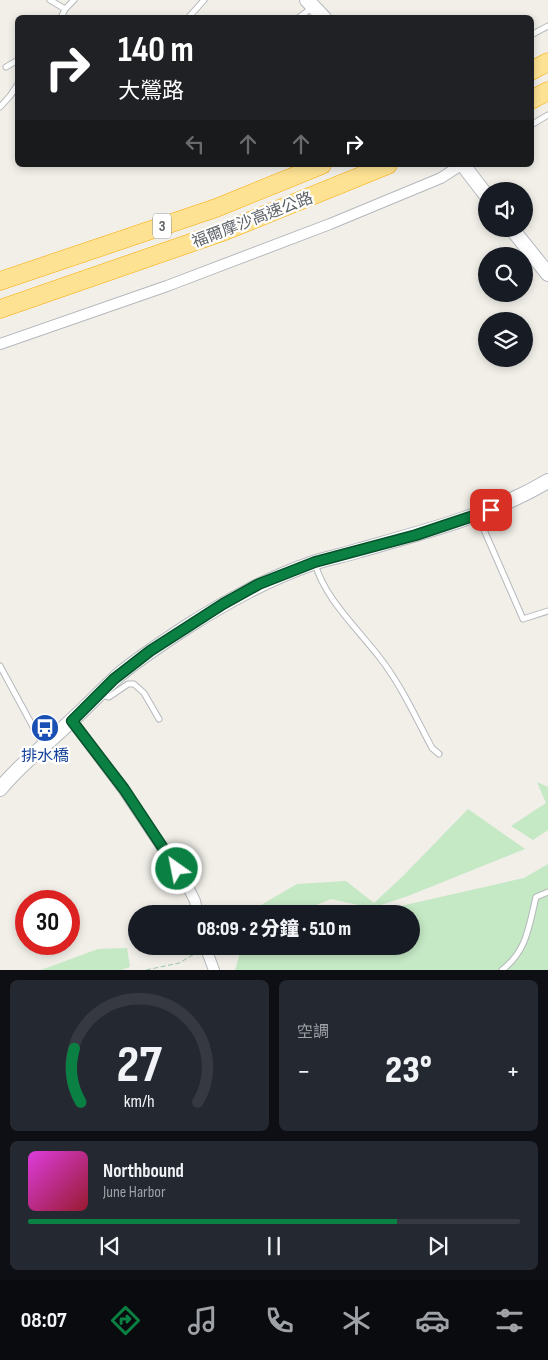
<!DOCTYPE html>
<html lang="zh-TW">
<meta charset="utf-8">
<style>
:root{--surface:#171b24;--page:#242831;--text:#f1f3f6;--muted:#9ea1a6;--line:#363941;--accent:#0b8043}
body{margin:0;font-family:"Sofia Sans Condensed","Noto Sans TC",sans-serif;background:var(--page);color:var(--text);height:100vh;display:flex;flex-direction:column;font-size:19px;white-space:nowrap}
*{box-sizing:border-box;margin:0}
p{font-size:16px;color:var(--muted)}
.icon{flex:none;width:28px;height:28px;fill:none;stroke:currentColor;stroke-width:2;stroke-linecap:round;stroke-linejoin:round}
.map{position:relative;height:970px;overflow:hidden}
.sheet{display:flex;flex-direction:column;gap:10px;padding:10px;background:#0d0f14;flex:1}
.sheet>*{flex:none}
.hud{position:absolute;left:15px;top:15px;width:519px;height:152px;border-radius:8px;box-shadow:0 2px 8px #0003;background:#202124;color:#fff;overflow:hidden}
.buttons{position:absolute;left:478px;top:182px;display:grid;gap:10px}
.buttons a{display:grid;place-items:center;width:55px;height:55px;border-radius:50%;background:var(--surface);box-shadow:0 2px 8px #0003;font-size:25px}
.speed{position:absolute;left:15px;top:890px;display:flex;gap:10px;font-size:25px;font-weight:700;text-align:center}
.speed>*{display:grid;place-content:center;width:65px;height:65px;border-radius:50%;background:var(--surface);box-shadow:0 2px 8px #0003;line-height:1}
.speed .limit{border:8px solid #d22;background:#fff;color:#111}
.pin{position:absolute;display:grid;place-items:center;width:42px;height:42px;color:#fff;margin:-21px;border-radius:10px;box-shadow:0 2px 8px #0006}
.me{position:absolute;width:55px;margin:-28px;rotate:327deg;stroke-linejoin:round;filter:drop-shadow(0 0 4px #0008)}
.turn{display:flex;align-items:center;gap:18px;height:105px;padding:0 20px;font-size:22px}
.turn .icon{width:65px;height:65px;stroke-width:2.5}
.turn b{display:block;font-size:35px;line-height:42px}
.lanes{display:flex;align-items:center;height:48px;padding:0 20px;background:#0003;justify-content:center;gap:25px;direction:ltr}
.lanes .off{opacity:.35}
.big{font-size:38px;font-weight:800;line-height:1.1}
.sheet .card{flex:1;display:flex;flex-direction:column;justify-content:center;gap:8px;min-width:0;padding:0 18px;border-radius:8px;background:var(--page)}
.sheet .dial{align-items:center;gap:0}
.dial svg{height:130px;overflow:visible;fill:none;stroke:var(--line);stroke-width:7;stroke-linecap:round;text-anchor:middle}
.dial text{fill:var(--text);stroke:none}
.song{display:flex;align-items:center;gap:15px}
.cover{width:60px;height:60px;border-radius:8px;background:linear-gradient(135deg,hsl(300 70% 55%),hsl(350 70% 35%))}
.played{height:5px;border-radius:2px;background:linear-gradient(90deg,var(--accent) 75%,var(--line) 75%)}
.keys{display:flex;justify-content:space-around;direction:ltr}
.heat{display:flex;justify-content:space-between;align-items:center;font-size:28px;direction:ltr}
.sheet .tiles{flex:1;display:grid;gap:10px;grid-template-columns:1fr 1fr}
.card:last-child{grid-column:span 2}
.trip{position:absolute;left:128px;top:905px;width:292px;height:50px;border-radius:25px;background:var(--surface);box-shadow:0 2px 8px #0003;font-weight:800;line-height:50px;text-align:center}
.tabs{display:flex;height:80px;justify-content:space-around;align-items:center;background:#090b0e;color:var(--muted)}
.tabs .icon{width:35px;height:35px}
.tabs .on{color:var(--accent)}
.tabs b{font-size:22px;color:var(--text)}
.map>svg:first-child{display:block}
</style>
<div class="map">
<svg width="548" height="970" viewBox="0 0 548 970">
<rect width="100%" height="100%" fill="#f1efe8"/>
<g fill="#c5e8c5">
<polygon points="537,782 548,787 548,830 533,840 511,826 546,803"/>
<polygon points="468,809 525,849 408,896 372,908 331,899 294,914 206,914 203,905 249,912 297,884 346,881 374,903 403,876"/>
<polygon points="548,864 548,970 235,970 242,946 411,946 411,914 365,914 524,878"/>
<polygon points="127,948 130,967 121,970 41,970 98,949"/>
</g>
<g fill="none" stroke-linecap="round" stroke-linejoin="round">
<defs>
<g id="lane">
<polyline points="50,0 65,9"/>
<polyline points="61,18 65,9 74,0"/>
<polyline points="188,18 204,0"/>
<polyline points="298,18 313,7"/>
<polyline points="531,35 548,26"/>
<polyline points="6,67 18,60"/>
<polyline points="0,107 10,96 18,84"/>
<polyline points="531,125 548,115"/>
<polyline points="477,514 523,619 548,611"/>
<path d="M315,563c9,35 43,66 65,95 21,27 36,60 52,90l7,6"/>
<polyline points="0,666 43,745"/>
<polyline points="101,695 109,697 128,684 134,684 144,693 159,719"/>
<path d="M502,970c25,-19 27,-44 34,-73l12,-5"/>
</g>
<g id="street">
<polyline points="0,344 167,286 330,224 441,178 461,165"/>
<polyline points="72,721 123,789 187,885 195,901 198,914"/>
<polyline points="205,946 214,970"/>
</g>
<g id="secondary">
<polyline points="307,0 324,18"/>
<polyline points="463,165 486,195"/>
<polyline points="512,229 548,274"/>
<path d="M0,789c21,-26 47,-45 71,-68 17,-15 32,-32 49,-47 22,-18 45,-33 68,-48 41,-26 79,-47 125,-63 15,-5 32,-8 47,-13 64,-18 131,-35 188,-69"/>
</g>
<g id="highway">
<polyline points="531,71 548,62"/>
<polyline points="531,100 548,91"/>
<polyline points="0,281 216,208 322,165"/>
<polyline points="0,309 225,231 388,165"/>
</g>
</defs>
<use href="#lane" stroke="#b5b8bc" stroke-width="7"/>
<use href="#street" stroke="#b5b8bc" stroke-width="12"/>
<use href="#secondary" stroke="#b6babf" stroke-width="16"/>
<use href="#highway" stroke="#f9ab00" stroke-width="19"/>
<polyline stroke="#9cc7a9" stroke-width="1" stroke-dasharray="5 2.5" stroke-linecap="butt" points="146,970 179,963 198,952"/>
<use href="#lane" stroke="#fff" stroke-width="5"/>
<use href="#street" stroke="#fff" stroke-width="10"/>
<use href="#secondary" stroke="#fff" stroke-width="14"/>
<use href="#highway" stroke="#fde293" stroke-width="18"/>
</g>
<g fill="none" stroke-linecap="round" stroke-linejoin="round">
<defs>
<polyline id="route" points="177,869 124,789 72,721 114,679 150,651 223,604 259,584 315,562 416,535 491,510"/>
</defs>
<use href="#route" stroke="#07532c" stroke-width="12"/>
<use href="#route" stroke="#0b8043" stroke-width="9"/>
</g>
<defs>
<symbol id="bus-disc" viewBox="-11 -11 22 22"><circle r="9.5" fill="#1a4fb4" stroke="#fff"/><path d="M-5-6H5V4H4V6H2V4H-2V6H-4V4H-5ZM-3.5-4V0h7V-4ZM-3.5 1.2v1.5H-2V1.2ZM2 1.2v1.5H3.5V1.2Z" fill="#fff"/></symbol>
</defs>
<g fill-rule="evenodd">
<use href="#bus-disc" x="29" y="712" width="32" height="32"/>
</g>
<g text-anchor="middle" stroke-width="4.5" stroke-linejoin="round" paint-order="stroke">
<rect fill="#fff" stroke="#8f9295" stroke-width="1" x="153" y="213.5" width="18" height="25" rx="4"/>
<g font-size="15" font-weight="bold" fill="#5f6368">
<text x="162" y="231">3</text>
</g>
<g font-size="16" fill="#5f6368" stroke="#fff">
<text transform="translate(252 219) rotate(-21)" y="6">福爾摩沙高速公路</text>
</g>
<g font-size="16" fill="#164399" stroke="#fff">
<text x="45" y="761">排水橋</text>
</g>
</g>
</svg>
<div class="buttons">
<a><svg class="icon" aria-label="sound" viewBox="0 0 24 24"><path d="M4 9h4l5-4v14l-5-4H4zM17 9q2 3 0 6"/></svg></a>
<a><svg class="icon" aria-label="search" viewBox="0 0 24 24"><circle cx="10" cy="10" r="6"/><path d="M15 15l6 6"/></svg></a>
<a><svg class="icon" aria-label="layers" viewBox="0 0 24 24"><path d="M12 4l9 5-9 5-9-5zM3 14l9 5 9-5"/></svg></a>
</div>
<div class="speed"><div class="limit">30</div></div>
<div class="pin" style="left:491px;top:510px;background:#d93025"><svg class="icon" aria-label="arrive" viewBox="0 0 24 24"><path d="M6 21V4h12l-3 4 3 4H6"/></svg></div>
<svg class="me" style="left:177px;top:869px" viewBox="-20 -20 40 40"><circle r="17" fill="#0b8043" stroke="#fff" stroke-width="3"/><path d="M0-11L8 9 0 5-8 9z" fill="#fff"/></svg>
<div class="trip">08:09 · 2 分鐘 · 510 m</div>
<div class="hud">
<div class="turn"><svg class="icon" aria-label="right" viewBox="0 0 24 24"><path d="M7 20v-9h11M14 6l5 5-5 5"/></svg><div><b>140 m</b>大鶯路</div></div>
<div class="lanes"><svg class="icon off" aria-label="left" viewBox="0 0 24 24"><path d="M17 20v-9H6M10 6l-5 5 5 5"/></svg><svg class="icon off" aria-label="ahead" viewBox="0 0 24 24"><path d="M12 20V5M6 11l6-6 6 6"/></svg><svg class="icon off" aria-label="ahead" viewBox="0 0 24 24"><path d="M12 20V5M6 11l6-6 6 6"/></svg><svg class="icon" aria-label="right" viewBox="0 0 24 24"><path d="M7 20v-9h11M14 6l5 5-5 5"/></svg></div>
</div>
</div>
<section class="sheet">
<div class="tiles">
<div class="card dial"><svg viewBox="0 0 100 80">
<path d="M14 69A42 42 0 1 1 86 69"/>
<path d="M14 69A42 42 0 0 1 10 36" stroke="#0b8043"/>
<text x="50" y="56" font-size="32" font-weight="700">27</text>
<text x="50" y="72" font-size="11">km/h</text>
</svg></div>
<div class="card"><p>空調</p>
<div class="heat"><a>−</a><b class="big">23°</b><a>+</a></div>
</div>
<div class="card">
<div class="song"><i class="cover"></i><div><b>Northbound</b><p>June Harbor</p></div></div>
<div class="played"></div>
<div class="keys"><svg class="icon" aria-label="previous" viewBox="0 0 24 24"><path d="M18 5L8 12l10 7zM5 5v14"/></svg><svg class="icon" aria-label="pause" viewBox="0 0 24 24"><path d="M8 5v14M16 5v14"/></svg><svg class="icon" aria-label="next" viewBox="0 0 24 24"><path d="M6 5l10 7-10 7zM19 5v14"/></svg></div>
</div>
</div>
</section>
<nav class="tabs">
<b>08:07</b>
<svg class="icon on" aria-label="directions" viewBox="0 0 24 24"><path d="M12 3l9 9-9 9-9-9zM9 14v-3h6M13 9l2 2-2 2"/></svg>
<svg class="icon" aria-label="music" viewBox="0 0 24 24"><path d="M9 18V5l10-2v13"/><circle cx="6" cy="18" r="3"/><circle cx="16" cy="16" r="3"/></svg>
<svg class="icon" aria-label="phone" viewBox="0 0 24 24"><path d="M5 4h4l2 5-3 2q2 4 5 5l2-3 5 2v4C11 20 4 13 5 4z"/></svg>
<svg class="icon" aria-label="climate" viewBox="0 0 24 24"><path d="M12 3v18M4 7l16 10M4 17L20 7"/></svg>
<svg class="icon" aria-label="car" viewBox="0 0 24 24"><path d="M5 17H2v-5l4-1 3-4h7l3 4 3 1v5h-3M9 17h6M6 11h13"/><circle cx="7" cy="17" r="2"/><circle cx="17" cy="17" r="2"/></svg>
<svg class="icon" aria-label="filters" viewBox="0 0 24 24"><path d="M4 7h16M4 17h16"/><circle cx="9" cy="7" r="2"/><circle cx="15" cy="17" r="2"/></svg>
</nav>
